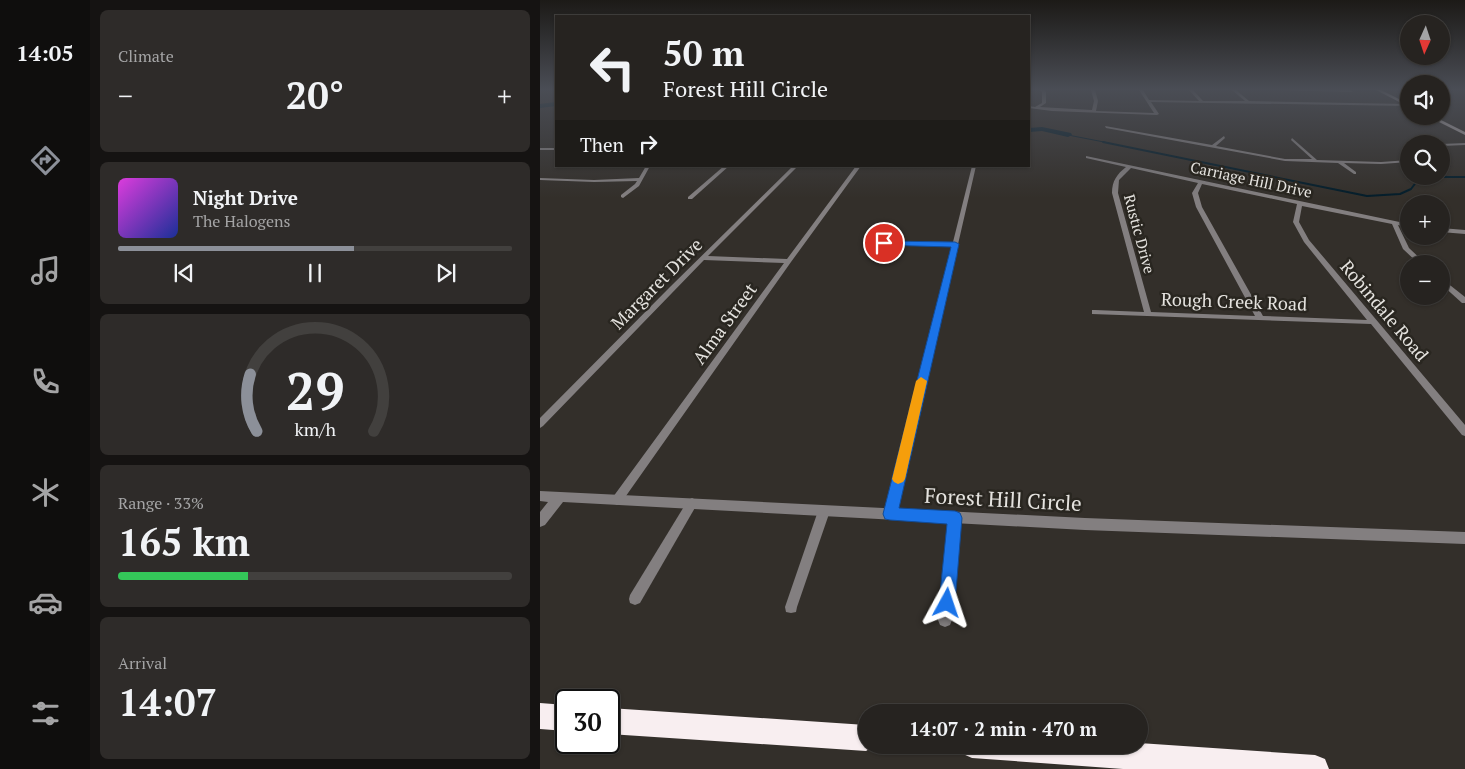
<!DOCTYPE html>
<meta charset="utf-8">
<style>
:root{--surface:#262320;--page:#2e2b29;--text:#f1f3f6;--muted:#a4a4a5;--line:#42403e;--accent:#8c9099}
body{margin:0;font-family:"PT Serif",serif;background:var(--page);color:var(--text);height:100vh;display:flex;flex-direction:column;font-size:19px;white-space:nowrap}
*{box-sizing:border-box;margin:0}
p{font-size:16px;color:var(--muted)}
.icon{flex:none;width:28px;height:28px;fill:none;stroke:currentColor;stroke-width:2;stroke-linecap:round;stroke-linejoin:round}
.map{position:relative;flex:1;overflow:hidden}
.details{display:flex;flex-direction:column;gap:10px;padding:10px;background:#151312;width:450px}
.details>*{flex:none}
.hud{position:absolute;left:15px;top:15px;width:475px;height:152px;border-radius:0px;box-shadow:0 1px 4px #0004,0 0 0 1px var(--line);background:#262320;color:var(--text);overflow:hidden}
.needle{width:32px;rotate:183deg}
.buttons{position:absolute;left:860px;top:15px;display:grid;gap:10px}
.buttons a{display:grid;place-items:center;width:50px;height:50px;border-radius:50%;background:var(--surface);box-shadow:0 1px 4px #0004,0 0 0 1px var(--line);font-size:25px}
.speed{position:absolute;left:15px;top:689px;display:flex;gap:10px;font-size:25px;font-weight:700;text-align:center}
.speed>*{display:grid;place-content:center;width:65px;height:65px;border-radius:50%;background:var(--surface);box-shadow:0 1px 4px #0004,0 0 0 1px var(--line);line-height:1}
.speed .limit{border:2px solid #111;border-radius:8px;background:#fff;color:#111}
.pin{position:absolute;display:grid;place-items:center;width:42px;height:42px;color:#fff;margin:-21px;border:2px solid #fff;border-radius:50%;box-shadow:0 1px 5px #0007}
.me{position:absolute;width:55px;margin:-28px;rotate:5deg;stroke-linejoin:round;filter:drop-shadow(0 0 4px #0008)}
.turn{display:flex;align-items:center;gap:18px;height:105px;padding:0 25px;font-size:22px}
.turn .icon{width:65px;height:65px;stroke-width:2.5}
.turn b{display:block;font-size:35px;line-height:42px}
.then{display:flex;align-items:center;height:48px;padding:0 25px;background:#0003;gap:10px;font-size:19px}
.big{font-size:38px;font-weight:600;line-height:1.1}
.details .tile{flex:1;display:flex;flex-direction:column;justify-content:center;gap:8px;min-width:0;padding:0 18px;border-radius:8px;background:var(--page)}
.details .dial{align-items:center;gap:0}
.dial svg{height:130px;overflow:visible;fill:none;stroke:var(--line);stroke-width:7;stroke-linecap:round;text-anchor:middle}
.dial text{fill:var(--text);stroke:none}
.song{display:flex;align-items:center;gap:15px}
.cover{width:60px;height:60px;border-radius:8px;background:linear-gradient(135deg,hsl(300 70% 55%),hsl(230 70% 35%))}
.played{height:5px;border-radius:2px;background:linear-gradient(90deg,var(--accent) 60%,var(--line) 60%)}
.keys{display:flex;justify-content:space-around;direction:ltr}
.heat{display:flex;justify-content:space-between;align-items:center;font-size:28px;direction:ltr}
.charge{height:8px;border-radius:4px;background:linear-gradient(90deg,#34c759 33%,var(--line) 0)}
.trip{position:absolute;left:318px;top:704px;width:290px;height:50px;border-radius:25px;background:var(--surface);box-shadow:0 1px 4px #0004,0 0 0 1px var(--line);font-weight:600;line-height:50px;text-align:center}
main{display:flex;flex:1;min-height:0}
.tabs{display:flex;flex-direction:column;width:90px;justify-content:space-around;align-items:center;background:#0f0e0d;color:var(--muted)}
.tabs .icon{width:35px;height:35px}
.tabs .active{color:var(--accent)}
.tabs b{font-size:22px;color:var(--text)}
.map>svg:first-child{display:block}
</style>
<main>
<nav class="tabs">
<b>14:05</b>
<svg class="icon active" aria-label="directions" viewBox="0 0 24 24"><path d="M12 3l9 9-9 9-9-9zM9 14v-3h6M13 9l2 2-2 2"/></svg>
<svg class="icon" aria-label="music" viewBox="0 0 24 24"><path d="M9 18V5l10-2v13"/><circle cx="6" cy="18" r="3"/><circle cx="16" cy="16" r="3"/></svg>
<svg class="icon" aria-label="phone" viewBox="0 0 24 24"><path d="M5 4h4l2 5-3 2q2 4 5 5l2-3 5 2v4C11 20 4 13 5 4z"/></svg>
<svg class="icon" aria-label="climate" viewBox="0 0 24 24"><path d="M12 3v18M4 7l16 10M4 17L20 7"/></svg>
<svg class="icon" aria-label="car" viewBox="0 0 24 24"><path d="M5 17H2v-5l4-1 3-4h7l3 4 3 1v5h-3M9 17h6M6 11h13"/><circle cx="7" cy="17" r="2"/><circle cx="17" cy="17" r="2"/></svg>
<svg class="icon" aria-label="filters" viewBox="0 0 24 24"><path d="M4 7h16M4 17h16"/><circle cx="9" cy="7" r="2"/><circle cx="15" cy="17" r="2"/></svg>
</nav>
<section class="details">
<div class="tile"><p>Climate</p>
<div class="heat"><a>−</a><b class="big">20°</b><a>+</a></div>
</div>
<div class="tile">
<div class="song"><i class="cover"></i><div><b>Night Drive</b><p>The Halogens</p></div></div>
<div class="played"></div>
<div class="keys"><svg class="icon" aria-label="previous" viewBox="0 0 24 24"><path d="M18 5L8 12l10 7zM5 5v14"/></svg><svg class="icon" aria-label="pause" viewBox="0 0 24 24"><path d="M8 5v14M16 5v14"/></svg><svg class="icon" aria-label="next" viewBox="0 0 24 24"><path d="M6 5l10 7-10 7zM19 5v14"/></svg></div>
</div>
<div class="tile dial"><svg viewBox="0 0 100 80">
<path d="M14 69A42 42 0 1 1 86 69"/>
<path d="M14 69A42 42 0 0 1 10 34" stroke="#8c9099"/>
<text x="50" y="56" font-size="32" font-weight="700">29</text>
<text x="50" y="72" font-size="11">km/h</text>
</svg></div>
<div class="tile"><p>Range · 33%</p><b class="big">165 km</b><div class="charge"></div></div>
<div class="tile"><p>Arrival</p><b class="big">14:07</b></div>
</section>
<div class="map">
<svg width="925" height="769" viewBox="0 0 925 769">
<rect width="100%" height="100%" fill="#332f2a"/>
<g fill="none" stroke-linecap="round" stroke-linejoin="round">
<polyline stroke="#031d2a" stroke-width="1" points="528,135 569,143"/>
<polyline stroke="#031d2a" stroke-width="2" points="563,142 827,196 860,194 871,189 880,177 925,177"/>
<g fill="#031d2a" fill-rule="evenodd">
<polygon points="16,102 16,106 0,108 0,104"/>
<polygon points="502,127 531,133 532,135 528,137 502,131 489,132 489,128"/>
</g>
<g fill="#837f80" fill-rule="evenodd">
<polygon points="500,90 504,90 506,92 506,103 500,107 552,110 554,101 551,90 555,90 558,101 556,111 614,113 599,90 603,90 609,100 659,101 649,90 653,90 663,101 705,101 692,90 696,90 709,101 868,104 869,106 611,102 619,114 617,115 512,111 489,108 489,106 495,107 502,103 502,92"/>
<polygon points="738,90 808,90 813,91 811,92"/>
<polygon points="565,126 672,145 684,136 685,138 676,146 745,159 772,159 751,140 752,138 777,160 841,162 869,160 869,162 841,164 804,163 816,172 816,174 814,174 798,163 745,161 566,128"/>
<polygon points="925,143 925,145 901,146 901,144"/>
<rect x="0" y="148" width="16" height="2"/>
<path d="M546,156l323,68v4l-11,-3 11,23 17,16h-7l-16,-15 -11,-25 -90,-18 -3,16 10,18 156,185v11l-3,-1 -91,-111 -279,-10v-4h3l49,2 -32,-119c0,-12 5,-19 14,-26l-40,-9zM591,168l67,15 -6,10 4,14 59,109 -104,-4 -33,-119 1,-13zM662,184l95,20 -4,18 11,20 63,78 -104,-4 -61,-109 -4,-14z"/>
<polygon points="106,166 110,166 99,186 83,198 81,197 81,195 95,184 97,181 54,182 0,180 0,178 54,180 99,178"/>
<polygon points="184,166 189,166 152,199 148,199 148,197"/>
<polygon points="253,166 258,166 168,256 247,259 316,166 321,166 251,262 81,503 77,505 73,503 72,500 73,497 244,263 164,260 3,426 0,428 0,418 130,287"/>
<polygon points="432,166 436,166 356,514 354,517 350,519 346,517 344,514 412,246 344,245 341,243 344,241 413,242"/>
<polygon points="901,228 925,230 925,234 901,232"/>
<polygon points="901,278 925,297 925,303 922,303 901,284"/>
<polygon points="152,498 156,500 157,503 156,506 100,603 95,605 90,603 89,599 90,595 148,500"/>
<polygon points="284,506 288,508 290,511 257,607 256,612 251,613 246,612 245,607 278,511 280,508"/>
<polygon points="415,513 419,515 421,518 412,620 410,625 405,627 400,625 398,620 409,518 411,515"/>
</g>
<polygon fill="#837f80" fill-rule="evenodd" points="0,491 545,518 925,532 925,544 545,530 23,502 5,525 0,527 0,512 8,502 0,501"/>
<g fill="#b3acad" fill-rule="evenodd">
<polygon points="836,90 841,90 869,104 869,107"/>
<polygon points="887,116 893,116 925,132 925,135"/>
</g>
<g fill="#f8eef0" fill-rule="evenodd">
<polygon points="0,703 26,705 26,731 0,729"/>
<polygon points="69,708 326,725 326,745 336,745 326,751 69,734"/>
<polygon points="599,743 775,755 785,759 789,769 583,769 432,758 423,754 419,745 599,745"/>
</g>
</g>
<linearGradient id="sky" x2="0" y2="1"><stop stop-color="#1c1a17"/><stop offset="0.45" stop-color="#4a4d55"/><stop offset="1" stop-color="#4a4d55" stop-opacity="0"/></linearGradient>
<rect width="925" height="198" fill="url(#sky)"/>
<polygon fill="#1a73e8" stroke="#114b97" points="344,241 415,242 419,244 359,508 415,511 420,513 422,518 415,603 413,609 407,612 401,609 399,603 407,524 350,520 345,519 343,514 411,247 341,245 341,242"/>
<polygon fill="#f59e0b" points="381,377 387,381 365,479 363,482 358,484 354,482 352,479 376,381"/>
<g text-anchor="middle" stroke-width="5" stroke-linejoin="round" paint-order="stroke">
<g font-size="15" fill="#e5e3df" stroke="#292620">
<text transform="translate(711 180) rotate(12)" y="5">Carriage Hill Drive</text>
<text transform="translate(599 234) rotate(75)" y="5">Rustic Drive</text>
</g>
<g font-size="18" fill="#e5e3df" stroke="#292620">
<text transform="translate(117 284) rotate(-45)" y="6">Margaret Drive</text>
<text transform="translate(694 302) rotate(2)" y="6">Rough Creek Road</text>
<text transform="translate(844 311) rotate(50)" y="6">Robindale Road</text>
<text transform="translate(185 324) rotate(-54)" y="6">Alma Street</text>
</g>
<g font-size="21" fill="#e5e3df" stroke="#292620">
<text transform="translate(463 500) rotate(3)" y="7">Forest Hill Circle</text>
</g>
</g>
</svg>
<div class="buttons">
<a><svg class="needle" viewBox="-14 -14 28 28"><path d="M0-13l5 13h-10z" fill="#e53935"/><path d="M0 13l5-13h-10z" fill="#a4a4a5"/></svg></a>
<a><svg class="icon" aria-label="sound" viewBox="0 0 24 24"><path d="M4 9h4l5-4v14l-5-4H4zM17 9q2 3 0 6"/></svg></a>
<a><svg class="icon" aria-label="search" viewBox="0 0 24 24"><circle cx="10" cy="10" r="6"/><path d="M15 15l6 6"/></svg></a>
<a>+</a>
<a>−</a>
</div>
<div class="speed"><div class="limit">30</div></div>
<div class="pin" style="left:344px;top:243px;background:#d93025"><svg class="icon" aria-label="arrive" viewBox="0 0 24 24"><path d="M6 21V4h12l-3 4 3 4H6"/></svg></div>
<svg class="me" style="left:407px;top:603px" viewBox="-20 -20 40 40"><path d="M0-17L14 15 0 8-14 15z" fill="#1a73e8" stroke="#fff" stroke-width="4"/></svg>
<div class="trip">14:07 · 2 min · 470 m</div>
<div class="hud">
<div class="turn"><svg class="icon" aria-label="left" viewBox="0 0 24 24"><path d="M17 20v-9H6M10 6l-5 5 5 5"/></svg><div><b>50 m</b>Forest Hill Circle</div></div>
<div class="then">Then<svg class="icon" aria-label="right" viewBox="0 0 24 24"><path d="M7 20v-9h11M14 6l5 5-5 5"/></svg></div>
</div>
</div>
</main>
